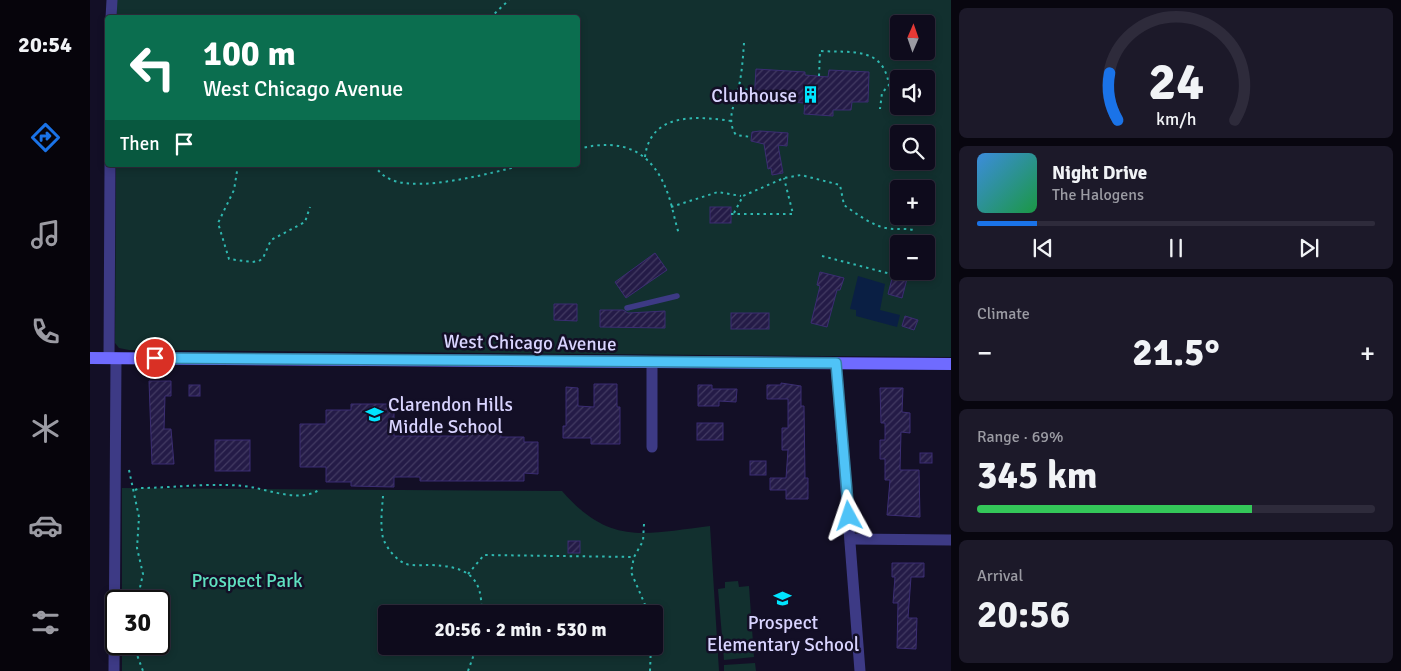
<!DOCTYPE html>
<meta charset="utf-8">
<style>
:root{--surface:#0e0b1c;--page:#1c1929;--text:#f1f3f6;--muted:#9b9ba3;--line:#2e2b3b;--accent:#1a73e8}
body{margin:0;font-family:Signika,sans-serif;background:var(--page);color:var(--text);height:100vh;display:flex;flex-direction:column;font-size:19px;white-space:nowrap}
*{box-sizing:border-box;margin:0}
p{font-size:16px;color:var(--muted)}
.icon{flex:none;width:28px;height:28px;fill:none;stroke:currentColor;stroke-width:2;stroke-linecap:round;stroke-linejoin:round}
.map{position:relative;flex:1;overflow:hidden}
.side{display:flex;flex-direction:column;gap:8px;padding:8px;background:#08060f;width:450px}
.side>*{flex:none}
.hud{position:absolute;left:15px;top:15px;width:475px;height:152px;border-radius:5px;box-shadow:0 2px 8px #0003,0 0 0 1px var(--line);background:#0b6e4f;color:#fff;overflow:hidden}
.needle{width:32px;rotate:2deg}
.buttons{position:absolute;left:800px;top:15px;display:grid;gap:10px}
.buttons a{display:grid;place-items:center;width:45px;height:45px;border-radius:5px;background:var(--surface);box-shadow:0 2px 8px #0003,0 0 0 1px var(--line);font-size:25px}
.speed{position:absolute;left:15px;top:590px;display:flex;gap:10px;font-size:25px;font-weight:700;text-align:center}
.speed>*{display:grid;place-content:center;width:65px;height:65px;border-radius:50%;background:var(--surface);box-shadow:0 2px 8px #0003,0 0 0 1px var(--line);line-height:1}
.speed .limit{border:2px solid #111;border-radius:8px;background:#fff;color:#111}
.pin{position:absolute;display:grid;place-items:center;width:42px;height:42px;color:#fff;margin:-21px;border:2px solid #fff;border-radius:50%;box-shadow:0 1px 5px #0007}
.me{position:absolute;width:55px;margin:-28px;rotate:355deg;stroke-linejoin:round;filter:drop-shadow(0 0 4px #0008)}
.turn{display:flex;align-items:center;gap:18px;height:105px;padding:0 15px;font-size:22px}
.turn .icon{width:65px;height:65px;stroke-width:2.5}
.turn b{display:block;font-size:35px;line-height:42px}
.then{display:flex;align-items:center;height:48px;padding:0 15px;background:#0003;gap:10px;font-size:19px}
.big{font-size:38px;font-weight:700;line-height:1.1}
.side .widget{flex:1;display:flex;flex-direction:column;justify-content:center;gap:8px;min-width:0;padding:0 18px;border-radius:8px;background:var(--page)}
.side .dial{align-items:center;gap:0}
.dial svg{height:130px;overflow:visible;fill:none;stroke:var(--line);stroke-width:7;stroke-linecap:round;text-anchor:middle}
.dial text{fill:var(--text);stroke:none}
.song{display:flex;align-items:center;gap:15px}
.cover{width:60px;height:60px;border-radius:8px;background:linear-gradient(135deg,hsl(210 70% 55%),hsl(140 70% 35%))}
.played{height:5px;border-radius:2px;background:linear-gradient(90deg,var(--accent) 15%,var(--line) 15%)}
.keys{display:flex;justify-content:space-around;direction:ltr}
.heat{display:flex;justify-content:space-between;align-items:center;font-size:28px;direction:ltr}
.charge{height:8px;border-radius:4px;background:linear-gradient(90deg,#34c759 69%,var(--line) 0)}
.trip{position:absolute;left:288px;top:605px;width:285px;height:50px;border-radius:5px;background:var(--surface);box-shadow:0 2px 8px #0003,0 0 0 1px var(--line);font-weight:700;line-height:50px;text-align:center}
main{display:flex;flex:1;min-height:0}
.menu{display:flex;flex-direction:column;width:90px;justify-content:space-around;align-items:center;background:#06040b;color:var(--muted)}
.menu .icon{width:35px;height:35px}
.menu .active{color:var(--accent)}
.menu b{font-size:22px;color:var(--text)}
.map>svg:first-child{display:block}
</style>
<main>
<nav class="menu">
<b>20:54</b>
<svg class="icon active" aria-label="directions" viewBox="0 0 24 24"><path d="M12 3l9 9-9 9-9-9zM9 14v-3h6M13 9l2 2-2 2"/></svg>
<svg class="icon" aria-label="music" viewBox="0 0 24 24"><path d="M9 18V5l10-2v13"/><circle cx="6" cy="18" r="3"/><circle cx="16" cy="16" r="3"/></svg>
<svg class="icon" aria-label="phone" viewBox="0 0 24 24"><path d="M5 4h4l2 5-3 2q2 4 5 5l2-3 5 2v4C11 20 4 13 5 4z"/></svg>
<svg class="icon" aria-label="climate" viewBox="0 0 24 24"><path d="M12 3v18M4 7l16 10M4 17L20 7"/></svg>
<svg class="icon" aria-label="car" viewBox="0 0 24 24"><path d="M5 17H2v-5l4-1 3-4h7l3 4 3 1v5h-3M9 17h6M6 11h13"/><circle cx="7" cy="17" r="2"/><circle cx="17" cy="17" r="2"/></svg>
<svg class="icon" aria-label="filters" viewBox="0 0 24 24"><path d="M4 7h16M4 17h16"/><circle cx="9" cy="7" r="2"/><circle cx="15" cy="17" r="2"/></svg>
</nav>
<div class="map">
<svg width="861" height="671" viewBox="0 0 861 671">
<defs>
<pattern id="building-hatch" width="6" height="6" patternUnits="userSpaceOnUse" patternTransform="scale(1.25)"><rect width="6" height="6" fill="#241b47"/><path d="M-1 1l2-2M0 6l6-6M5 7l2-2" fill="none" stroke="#433b63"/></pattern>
</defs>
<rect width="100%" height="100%" fill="#130f26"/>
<g fill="#12302f" fill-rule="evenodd">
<path d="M27,0h834v357l-822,-7 -10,-2 -4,-5 1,-178h462v-147h-461zM809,24h27v27h-27zM809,79h27v27h-27zM809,134h27v27h-27zM809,189h27v27h-27zM809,244h27v27h-27z"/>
<path d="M32,488l440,3c48,55 82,43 148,35l9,145h-597v-27h37v-43h-37zM296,614h268v32h-268z"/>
<polygon points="648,581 649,587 659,586 664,657 634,660 628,589 635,588 635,582"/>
<polygon points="665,663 666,671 634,671 634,665"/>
</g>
<polygon fill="#0a1f44" points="768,276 795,284 790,310 810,315 807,327 766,316 766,310 760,309"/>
<g fill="url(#building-hatch)" stroke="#3b2d73">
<polygon points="666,69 715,72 715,75 738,77 739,70 779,72 778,102 762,102 761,110 743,110 743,116 714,114 715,103 664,100"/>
<polygon points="670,131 698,133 697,146 688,145 693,173 682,175 681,168 678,169 674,144 661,141 662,132"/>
<rect x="620" y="207" width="21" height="16"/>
<polygon points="565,253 577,270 536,298 525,282"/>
<polygon points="804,271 819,271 812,298 798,294"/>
<polygon points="730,272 754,278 750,290 747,290 737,327 721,323 730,286 727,285"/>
<polygon points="464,304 487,304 487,321 464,320"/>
<polygon points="510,310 533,310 538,313 575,311 575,328 510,327"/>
<rect x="641" y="313" width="38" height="16"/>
<polygon points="815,316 828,320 824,330 812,326"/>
<polygon points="59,381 81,381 81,396 75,396 74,429 81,429 84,464 62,464"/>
<polygon points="691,383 711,386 711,406 714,406 715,478 718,478 718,499 696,499 696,490 680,490 680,478 696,478 698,450 692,450 692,428 698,428 698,399 677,399 677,385 691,385"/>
<polygon points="504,384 527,384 527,407 530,407 530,444 501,444 501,438 473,438 473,426 476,426 476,387 488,388 488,406 504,407"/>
<rect x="99" y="385" width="11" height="11"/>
<polygon points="608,385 622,385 622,389 647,389 646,402 629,401 629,406 608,406"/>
<polygon points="790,388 813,388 812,412 820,413 820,433 811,432 810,470 829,470 830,517 797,515 800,480 795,480 795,459 790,459 790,440 795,440 795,423 791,423"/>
<polygon points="261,404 304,404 304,436 378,436 378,432 411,432 411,437 434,437 434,442 448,442 448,474 434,473 434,481 330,481 330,477 304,477 304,487 261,486 261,482 236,482 236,467 210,467 210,424 236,424 236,410 261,410"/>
<rect x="607" y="423" width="26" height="17"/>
<rect x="125" y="440" width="35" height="31"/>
<rect x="830" y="453" width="12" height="10"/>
<rect x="660" y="461" width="16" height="14"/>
<rect x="478" y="541" width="12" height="12"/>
<polygon points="802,563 834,563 834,577 821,577 818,618 827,618 826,649 807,648 808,603 803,603 805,577 802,577"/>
</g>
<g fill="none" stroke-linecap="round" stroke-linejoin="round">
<g stroke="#2fb8b0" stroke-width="2" stroke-dasharray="2.5 4" stroke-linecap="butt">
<polyline points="400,18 419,0"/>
<path d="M654,43c-1,14 -2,29 -5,43 -3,16 -14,33 -3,49l15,2"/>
<path d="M729,76l1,-25c32,2 63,-5 69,34l-7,8 -2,16"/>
<polyline points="649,89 665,90"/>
<path d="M488,149c45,-12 76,2 91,48 4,12 6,25 10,37"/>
<path d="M555,157c5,-45 53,-41 86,-36"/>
<polyline points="148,165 144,190 128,223 139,259 162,262 169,261 173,258 181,240 215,222 220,207"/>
<path d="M284,165c5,7 10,12 18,15 29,12 100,-7 131,-15"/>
<polyline points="581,207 628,192 651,196"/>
<path d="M644,213l9,-17 41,-18 17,-3 39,10 4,20c11,8 29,21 42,23 10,2 18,0 28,2"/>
<polyline points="641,214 703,214 694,178"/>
<polyline points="732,256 801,274"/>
<polyline points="39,470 49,517 47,548 53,574 47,601"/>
<path d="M45,490l5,-2c35,0 83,-7 116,0 18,4 48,14 64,1"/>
<path d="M293,496c-1,13 -3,29 0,42 4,11 13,22 23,26 6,2 16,1 23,1 36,1 55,10 52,49"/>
<polyline points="554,524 553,541 544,557 541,572 559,614"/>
<polyline points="378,574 394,555 544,557"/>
<polyline points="43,644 53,671"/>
<polyline points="378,671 387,646"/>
<polyline points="560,671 561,646"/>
</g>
<polyline stroke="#3d3a85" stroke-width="5.5" points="537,308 587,296"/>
<g stroke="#3d3a85" stroke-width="11">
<polyline points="21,18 22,0"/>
<polyline points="19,358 20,165"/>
<polyline points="562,362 562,447"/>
<polyline points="746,363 770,671"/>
<polyline points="761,539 861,540"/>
<polyline points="24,671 26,358"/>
</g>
<polyline stroke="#6f6bff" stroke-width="12" points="0,358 861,364"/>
</g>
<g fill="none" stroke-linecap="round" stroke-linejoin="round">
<defs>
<polyline id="route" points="65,358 746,363 759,516"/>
</defs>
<use href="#route" stroke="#337fa1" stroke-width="12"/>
<use href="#route" stroke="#4fc3f7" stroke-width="9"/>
</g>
<defs>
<symbol id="building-bare" viewBox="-9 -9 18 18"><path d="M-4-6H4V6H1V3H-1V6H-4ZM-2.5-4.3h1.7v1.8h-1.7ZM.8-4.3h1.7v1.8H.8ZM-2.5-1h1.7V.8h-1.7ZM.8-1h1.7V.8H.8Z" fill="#00e5ff" stroke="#130f26" stroke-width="2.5" paint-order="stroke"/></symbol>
<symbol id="school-bare" viewBox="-9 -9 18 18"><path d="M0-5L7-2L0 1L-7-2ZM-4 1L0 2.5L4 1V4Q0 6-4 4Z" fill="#00e5ff" stroke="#130f26" stroke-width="2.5" paint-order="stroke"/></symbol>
</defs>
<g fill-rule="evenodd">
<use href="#building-bare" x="708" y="82" width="25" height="25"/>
<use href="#school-bare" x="272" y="402" width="25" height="25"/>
<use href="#school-bare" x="680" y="586" width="25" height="25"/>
</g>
<g text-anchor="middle" stroke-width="5" stroke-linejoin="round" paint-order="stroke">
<g font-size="19" fill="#d9d4ff" stroke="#130f26" text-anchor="end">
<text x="707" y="102">Clubhouse</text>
<text x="298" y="411" text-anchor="start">Clarendon Hills<tspan x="298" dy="22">Middle School</tspan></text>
<text x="693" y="629" text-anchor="middle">Prospect<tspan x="693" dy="22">Elementary School</tspan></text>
</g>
<g font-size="19" fill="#d9d4ff" stroke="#130f26">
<text transform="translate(440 342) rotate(1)" y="7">West Chicago Avenue</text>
</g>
<g font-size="19" fill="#5fe0c0" stroke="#130f26">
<text x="157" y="587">Prospect Park</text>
</g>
</g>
</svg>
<div class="buttons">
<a><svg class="needle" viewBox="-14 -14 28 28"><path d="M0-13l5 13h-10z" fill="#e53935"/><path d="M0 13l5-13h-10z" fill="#9b9ba3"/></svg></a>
<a><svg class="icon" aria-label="sound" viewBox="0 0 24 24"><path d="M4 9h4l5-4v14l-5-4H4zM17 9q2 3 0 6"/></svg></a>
<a><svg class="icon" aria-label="search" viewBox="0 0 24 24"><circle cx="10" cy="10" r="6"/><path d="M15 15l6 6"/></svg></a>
<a>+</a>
<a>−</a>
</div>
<div class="speed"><div class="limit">30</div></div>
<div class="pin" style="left:65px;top:358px;background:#d93025"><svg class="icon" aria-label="arrive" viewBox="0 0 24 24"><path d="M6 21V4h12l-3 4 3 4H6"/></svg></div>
<svg class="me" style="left:759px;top:516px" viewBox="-20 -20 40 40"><path d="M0-17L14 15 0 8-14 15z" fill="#4fc3f7" stroke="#fff" stroke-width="4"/></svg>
<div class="trip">20:56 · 2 min · 530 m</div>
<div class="hud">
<div class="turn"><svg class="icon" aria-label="left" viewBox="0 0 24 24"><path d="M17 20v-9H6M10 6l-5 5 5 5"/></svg><div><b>100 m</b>West Chicago Avenue</div></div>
<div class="then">Then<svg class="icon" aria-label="arrive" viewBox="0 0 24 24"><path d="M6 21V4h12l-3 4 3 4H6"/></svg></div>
</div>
</div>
<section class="side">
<div class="widget dial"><svg viewBox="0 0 100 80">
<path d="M14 69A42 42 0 1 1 86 69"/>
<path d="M14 69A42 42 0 0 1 9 40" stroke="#1a73e8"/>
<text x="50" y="56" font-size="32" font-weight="700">24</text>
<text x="50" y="72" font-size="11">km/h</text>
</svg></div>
<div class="widget">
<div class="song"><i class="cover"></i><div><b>Night Drive</b><p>The Halogens</p></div></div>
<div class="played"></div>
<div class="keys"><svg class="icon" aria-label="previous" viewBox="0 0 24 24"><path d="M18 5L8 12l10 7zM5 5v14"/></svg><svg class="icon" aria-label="pause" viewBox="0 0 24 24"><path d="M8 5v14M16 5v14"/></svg><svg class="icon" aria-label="next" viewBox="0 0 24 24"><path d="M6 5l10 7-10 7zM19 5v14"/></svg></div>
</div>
<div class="widget"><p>Climate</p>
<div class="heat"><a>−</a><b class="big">21.5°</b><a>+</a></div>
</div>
<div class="widget"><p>Range · 69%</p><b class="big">345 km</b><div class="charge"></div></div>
<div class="widget"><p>Arrival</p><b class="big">20:56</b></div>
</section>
</main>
